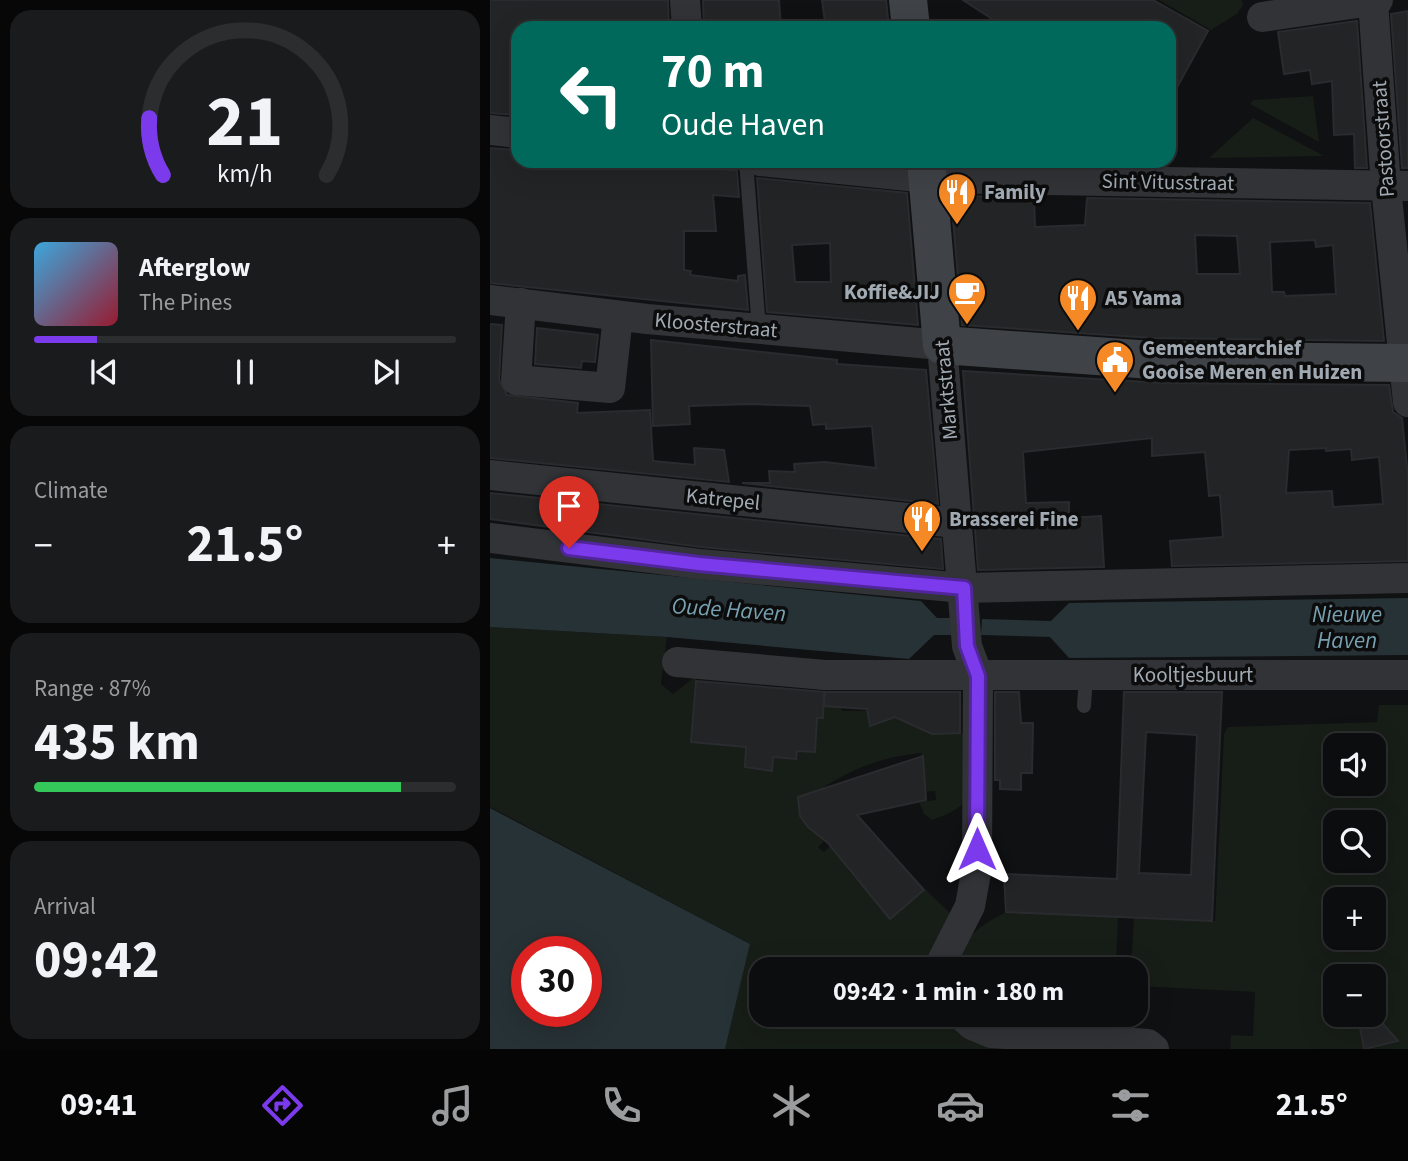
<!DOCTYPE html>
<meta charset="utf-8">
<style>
:root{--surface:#0c0d0e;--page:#1a1b1c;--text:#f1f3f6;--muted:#9a9c9e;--line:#2c2d2e;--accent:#7c3aed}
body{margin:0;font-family:"Source Sans 3",sans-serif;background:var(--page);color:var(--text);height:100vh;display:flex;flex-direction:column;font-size:26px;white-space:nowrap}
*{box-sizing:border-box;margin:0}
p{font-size:23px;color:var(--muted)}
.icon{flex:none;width:38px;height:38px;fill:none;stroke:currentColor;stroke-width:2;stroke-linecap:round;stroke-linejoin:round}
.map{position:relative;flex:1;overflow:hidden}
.side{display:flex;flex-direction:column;gap:10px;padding:10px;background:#070708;width:490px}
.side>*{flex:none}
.hud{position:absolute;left:21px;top:21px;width:665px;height:147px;border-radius:21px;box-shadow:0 7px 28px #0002,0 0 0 2px var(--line);background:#00695c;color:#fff;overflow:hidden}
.tools{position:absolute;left:833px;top:733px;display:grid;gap:14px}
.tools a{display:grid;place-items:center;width:63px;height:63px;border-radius:14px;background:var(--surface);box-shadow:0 7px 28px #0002,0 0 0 2px var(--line);font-size:35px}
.speed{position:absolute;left:21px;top:936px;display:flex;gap:14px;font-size:35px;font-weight:700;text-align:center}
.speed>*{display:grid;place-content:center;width:91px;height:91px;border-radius:50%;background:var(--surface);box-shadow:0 7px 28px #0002,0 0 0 2px var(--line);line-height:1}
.speed .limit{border:10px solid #d22;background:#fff;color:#111}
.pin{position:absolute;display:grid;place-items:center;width:60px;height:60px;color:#fff;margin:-72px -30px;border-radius:50% 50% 50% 0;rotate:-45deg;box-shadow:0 0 7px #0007}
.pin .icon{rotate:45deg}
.me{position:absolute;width:77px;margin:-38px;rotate:0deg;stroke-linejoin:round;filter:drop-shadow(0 0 5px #0008)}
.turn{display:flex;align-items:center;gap:24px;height:147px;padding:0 35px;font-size:32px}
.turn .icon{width:91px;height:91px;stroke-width:2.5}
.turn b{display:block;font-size:49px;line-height:60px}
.big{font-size:52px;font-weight:700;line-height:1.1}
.side .widget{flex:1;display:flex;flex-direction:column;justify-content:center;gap:10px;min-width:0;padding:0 24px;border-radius:21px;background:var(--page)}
.side .dial{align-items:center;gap:0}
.dial svg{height:182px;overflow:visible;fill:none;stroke:var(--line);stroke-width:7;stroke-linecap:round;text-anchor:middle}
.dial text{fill:var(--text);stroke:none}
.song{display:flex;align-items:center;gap:21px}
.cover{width:84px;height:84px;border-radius:10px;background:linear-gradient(135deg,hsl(200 70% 55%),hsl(350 70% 35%))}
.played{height:7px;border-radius:4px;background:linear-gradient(90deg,var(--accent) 15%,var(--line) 15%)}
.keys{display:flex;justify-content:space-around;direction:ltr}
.heat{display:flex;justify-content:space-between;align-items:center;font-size:38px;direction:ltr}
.charge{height:10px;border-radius:5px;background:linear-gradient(90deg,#34c759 87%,var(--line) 0)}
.trip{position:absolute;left:259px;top:957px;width:399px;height:70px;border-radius:21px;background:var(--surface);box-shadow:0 7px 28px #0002,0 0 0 2px var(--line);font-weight:700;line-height:70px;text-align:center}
.menu{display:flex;height:112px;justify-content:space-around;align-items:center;background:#050506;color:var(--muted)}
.menu .icon{width:49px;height:49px}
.menu .current{color:var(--accent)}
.menu b{font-size:32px;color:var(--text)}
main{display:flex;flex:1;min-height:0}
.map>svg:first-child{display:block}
</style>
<main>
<section class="side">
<div class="widget dial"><svg viewBox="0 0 100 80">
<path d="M14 69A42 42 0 1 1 86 69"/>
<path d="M14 69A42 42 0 0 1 8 44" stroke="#7c3aed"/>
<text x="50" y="56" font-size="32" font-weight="700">21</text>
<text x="50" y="72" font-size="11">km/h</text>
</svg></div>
<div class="widget">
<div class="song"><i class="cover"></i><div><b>Afterglow</b><p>The Pines</p></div></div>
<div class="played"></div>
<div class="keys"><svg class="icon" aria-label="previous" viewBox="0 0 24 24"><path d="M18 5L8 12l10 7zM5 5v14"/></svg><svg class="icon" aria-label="pause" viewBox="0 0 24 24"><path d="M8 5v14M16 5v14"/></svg><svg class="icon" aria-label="next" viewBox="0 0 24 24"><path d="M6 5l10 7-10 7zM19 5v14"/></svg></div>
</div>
<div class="widget"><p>Climate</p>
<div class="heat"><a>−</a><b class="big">21.5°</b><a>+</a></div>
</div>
<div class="widget"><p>Range · 87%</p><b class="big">435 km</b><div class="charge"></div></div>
<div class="widget"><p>Arrival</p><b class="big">09:42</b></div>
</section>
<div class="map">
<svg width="918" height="1049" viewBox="0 0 918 1049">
<rect width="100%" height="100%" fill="#101112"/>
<g fill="#171d17" fill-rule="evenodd">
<polygon points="669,0 752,0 753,5 747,14 721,30"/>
<polygon points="823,96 829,142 760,104 763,100"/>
<polygon points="763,118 769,121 834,156 719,158"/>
<path d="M0,627l177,10 -6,47 12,10 24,-19 -6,67 55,4 -1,21 27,4 1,-14 23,1 3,-29 -24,-2 4,-40h5l-1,30 40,1 1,-11h17l1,4h24l5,14 24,-8 20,9 30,-4 1,12 17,-1c8,45 22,71 -31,87l-8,-6 -5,-12 17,-2 -1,-9 -11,1 -3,-39c-43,4 -77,19 -111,44l13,27 -8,9 9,8 -6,6 6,5 12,-12 19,22 -7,8 43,49 34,-30 29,28 -25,52 -168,1v45h181l15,15 90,19h-322l25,-105 -260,-137z"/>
<path d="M889,705h29v344h-178l1,-14 22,1 2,-44 -119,-6v-16l-5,-3 3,-50 81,4 9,-187 4,-7 149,-5zM845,746h39v38h-39zM845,822h39v39h-39zM845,900h39v38h-39zM845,976h39v39h-39z"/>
<path d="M516,912l112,5 -2,50 -130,-6 -1,8 -29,1c5,-32 23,-44 50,-58z"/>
</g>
<g fill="#273236" fill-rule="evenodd">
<polygon points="0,558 431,601 447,618 462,618 462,635 444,635 419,659 177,637 0,627"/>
<polygon points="918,598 918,655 579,658 560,637 491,635 492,619 561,621 579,603"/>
<path d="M0,808l260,136 -25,105h-235zM37,952h59v60h-59z"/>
</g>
<g fill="#232426" stroke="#2a2b2e" stroke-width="2" fill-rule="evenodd">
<polygon points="0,0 178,0 179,28 27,28 28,115 0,113"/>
<polygon points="213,0 289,0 291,28 214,28"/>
<polygon points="332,0 396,0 399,28 340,28 340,22 335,22"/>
<polygon points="473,0 663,0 718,31 679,102 679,28 516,28"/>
<polygon points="918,11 918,168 912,168 901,14"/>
<polygon points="867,21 877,168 865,168 864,134 844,135 842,81 822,84 820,70 794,74 788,32"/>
<polygon points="0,148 28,150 28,161 152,161 247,171 249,197 223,195 226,231 194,231 194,270 201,271 200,275 248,281 248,276 255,275 258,310 0,283"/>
<path d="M267,178l150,15 11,132 -151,-13zM340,243l1,39h-36l-3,-37z"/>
<path d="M461,196l83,1 1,30 50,-2 2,-27 283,5 14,138 -231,-3 -191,-13zM705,235l42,1 3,38h-43zM825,240l1,7 17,-2 3,49 -51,2 -1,-4h-12l-2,-50z"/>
<polygon points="0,324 12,325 9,380 17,395 88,403 87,413 160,410 163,461 205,465 204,448 234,450 239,482 0,458"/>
<polygon points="47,328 108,335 105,362 92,361 91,368 45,364"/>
<polygon points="161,340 347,360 347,364 436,370 448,504 252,483 280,483 279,471 305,472 304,464 335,462 386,468 382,426 336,429 336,424 323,425 320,406 259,404 199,406 200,424 163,426"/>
<path d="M473,371l200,12 226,2 4,27 9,6 6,59v84l-236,5 -2,-25 53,-4 -3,-42 -11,1 -4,-44 -53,4v-18l-129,14 3,51 43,-1v16l32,-2 3,51 -126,3zM836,448v3l25,-2 1,11 27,-3 4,47 -50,3 -1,-16 -46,2 3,-43z"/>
<polygon points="0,493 451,539 453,569 211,547 0,519"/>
<polygon points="206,681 334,692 333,718 327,718 325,752 307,751 306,759 283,757 282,771 255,767 256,747 201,742"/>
<polygon points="335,692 470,692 470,733 442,734 405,717 380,726 377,709 334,706"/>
<polygon points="505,692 529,692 531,723 543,723 542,773 531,773 531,790 510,789 510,780 505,780"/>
<path d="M634,692h98l-10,229 -206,-9 -2,-38 113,5zM656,732l51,3 -6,140 -52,-2z"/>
<polygon points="433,756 436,800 367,815 434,890 400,919 338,843 318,827 310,816 308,797"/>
<polygon points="887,1017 908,1041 874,1049 869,1022"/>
</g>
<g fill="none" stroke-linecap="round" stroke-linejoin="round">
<g stroke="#313337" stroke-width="14">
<polyline points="256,161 269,329"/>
<polyline points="594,706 596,675"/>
</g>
<g stroke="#313337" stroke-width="30">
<polyline points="195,0 197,28"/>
<polyline points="883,1 896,187 918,402"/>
<polyline points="772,17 888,0"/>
<polyline points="0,130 28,133"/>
<polyline points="270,161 438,178 918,186"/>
<polyline points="0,300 157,319 452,345 477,646 488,676 487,867 480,906 452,961 453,970"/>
<polyline points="31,303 26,380 120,388 128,316"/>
<polyline points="0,475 466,523"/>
<polyline points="0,538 209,564 474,588 918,578"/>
<polyline points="187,662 335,675 918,675"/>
<polyline points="471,1015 482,1025 501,1033 658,1044 664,1049"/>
</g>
<g stroke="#3f4347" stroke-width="38">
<polyline points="418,0 421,28"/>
<polyline points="436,161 452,345 662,360 918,363"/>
</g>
</g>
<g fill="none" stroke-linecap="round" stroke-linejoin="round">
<defs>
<polyline id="route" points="79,548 209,564 474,588 477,646 488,676 487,849"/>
</defs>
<use href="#route" stroke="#51269a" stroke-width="18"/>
<use href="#route" stroke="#7c3aed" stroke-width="12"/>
</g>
<defs>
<symbol id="restaurant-pin" viewBox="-11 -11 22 30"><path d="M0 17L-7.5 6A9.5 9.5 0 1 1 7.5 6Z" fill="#f48926" stroke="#0c0c0d"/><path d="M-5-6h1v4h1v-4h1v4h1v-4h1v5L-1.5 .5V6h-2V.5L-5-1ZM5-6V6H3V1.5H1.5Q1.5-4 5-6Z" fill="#fff"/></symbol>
<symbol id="cafe-pin" viewBox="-11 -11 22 30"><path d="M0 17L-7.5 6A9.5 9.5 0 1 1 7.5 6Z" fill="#f48926" stroke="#0c0c0d"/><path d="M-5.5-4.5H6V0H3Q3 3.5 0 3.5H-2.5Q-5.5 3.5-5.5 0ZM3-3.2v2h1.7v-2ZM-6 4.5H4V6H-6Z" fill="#fff"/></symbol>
<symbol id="civic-pin" viewBox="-11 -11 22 30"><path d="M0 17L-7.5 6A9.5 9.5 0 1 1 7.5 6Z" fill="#f48926" stroke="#0c0c0d"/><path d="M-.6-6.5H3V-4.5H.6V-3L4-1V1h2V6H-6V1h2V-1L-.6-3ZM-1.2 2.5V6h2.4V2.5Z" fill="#fff"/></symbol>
</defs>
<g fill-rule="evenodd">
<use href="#restaurant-pin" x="445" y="170" width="44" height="60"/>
<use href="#cafe-pin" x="455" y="270" width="44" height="60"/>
<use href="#restaurant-pin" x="566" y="276" width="44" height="60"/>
<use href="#civic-pin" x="603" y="338" width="44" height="60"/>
<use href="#restaurant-pin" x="410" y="497" width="44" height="60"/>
</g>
<g text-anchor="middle" stroke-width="7" stroke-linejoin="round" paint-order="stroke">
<g font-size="21" fill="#a1aab3" stroke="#0c0c0d">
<text transform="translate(893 139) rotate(-94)" y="7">Pastoorstraat</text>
<text transform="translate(678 182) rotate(1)" y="7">Sint Vitusstraat</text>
<text transform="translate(226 325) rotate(5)" y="7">Kloosterstraat</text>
<text transform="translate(456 390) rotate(-95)" y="7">Marktstraat</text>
<text transform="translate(233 499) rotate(6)" y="7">Katrepel</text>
<text x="703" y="682">Kooltjesbuurt</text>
</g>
<g font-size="21" font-weight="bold" fill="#a1aab3" stroke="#0c0c0d" text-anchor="start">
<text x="494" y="199">Family</text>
<text x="450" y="299" text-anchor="end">Koffie&amp;JIJ</text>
<text x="615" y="305">A5 Yama</text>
<text x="652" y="355">Gemeentearchief<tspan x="652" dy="24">Gooise Meren en Huizen</tspan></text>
<text x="459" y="526">Brasserei Fine</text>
</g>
<g font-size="23" font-style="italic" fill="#77a0b0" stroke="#0c0c0d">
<text transform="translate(239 609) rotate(4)" y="8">Oude Haven</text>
<text x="857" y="622">Nieuwe<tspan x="857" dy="26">Haven</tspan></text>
</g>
</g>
</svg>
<div class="tools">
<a><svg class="icon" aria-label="sound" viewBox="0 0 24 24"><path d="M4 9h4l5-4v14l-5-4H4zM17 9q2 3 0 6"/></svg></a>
<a><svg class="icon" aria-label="search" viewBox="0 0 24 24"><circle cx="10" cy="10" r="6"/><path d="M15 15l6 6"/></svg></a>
<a>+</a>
<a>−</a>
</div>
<div class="speed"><div class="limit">30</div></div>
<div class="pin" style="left:79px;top:548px;background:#d93025"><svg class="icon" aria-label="arrive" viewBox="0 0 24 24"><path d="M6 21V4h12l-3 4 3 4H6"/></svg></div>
<svg class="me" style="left:487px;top:849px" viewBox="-20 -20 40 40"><path d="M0-17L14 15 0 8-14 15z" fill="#7c3aed" stroke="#fff" stroke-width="4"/></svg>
<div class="trip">09:42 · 1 min · 180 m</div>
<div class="hud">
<div class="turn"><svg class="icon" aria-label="left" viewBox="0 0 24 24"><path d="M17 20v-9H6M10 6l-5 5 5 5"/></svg><div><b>70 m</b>Oude Haven</div></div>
</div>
</div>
</main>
<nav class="menu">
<b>09:41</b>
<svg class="icon current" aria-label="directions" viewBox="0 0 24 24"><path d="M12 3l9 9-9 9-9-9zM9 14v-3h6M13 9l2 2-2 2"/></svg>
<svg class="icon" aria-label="music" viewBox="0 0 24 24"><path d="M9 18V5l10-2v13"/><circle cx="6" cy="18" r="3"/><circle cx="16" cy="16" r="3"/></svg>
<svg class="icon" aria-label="phone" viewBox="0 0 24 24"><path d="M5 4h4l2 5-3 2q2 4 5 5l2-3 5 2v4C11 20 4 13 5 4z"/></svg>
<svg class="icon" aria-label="climate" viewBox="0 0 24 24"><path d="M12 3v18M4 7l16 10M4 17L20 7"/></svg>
<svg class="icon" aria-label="car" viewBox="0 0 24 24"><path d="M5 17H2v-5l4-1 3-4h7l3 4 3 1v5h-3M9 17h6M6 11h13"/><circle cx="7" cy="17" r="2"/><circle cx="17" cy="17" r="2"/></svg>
<svg class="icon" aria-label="filters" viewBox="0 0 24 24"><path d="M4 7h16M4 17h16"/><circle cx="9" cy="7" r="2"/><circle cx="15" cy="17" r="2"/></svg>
<b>21.5°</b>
</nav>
